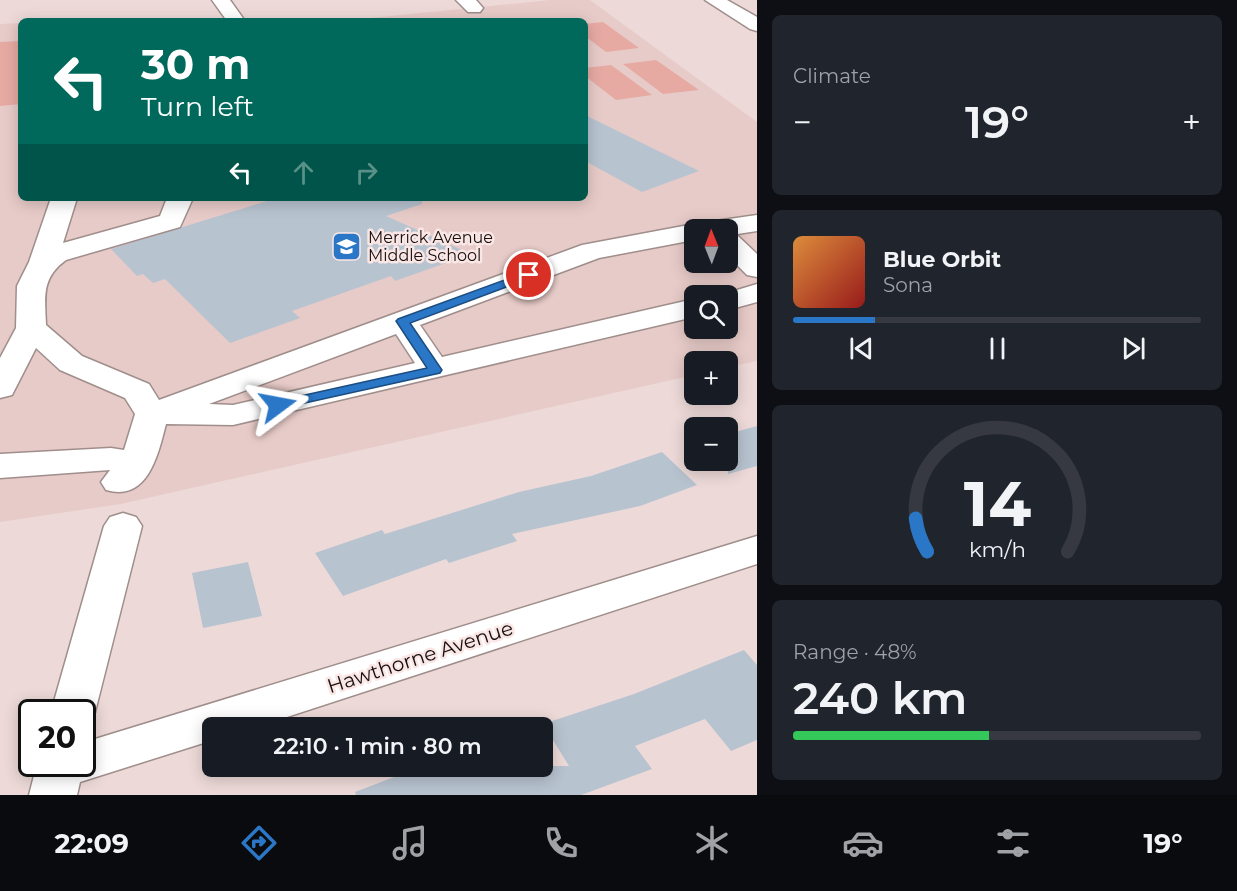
<!DOCTYPE html>
<meta charset="utf-8">
<style>
:root{--surface:#171b24;--page:#20242c;--text:#f1f3f6;--muted:#9ea1a6;--line:#363941;--accent:#2b77c7}
body{margin:0;font-family:Montserrat,sans-serif;background:var(--page);color:var(--text);height:100vh;display:flex;flex-direction:column;font-size:22px;white-space:nowrap}
*{box-sizing:border-box;margin:0}
p{font-size:20px;color:var(--muted)}
.icon{flex:none;width:33px;height:33px;fill:none;stroke:currentColor;stroke-width:2;stroke-linecap:round;stroke-linejoin:round}
.map{position:relative;flex:1;overflow:hidden}
.side{display:flex;flex-direction:column;gap:15px;padding:15px;background:#0d0f14;width:480px}
.side>*{flex:none}
.guide{position:absolute;left:18px;top:18px;width:570px;height:183px;border-radius:9px;box-shadow:0 3px 15px #0003;background:#00695c;color:#fff;overflow:hidden}
.needle{width:39px;rotate:359deg}
.fabs{position:absolute;left:684px;top:219px;display:grid;gap:12px}
.fabs a{display:grid;place-items:center;width:54px;height:54px;border-radius:9px;background:var(--surface);box-shadow:0 3px 15px #0003;font-size:30px}
.speed{position:absolute;left:18px;top:699px;display:flex;gap:12px;font-size:30px;font-weight:700;text-align:center}
.speed>*{display:grid;place-content:center;width:78px;height:78px;border-radius:50%;background:var(--surface);box-shadow:0 3px 15px #0003;line-height:1}
.speed .limit{border:3px solid #111;border-radius:9px;background:#fff;color:#111}
.pin{position:absolute;display:grid;place-items:center;width:51px;height:51px;color:#fff;margin:-26px;border:3px solid #fff;border-radius:50%;box-shadow:0 2px 6px #0007}
.me{position:absolute;width:66px;margin:-33px;rotate:77deg;stroke-linejoin:round;filter:drop-shadow(0 0 4px #0008)}
.turn{display:flex;align-items:center;gap:21px;height:126px;padding:0 24px;font-size:27px}
.turn .icon{width:78px;height:78px;stroke-width:2.5}
.turn b{display:block;font-size:42px;line-height:51px}
.lanes{display:flex;align-items:center;height:57px;padding:0 24px;background:#0003;justify-content:center;gap:30px;direction:ltr}
.lanes .off{opacity:.35}
.big{font-size:45px;font-weight:600;line-height:1.1}
.side .tile{flex:1;display:flex;flex-direction:column;justify-content:center;gap:9px;min-width:0;padding:0 21px;border-radius:9px;background:var(--page)}
.side .dial{align-items:center;gap:0}
.dial svg{height:156px;overflow:visible;fill:none;stroke:var(--line);stroke-width:7;stroke-linecap:round;text-anchor:middle}
.dial text{fill:var(--text);stroke:none}
.song{display:flex;align-items:center;gap:18px}
.cover{width:72px;height:72px;border-radius:9px;background:linear-gradient(135deg,hsl(30 70% 55%),hsl(0 70% 35%))}
.played{height:6px;border-radius:3px;background:linear-gradient(90deg,var(--accent) 20%,var(--line) 20%)}
.keys{display:flex;justify-content:space-around;direction:ltr}
.heat{display:flex;justify-content:space-between;align-items:center;font-size:33px;direction:ltr}
.charge{height:9px;border-radius:4px;background:linear-gradient(90deg,#34c759 48%,var(--line) 0)}
.trip{position:absolute;left:202px;top:717px;width:351px;height:60px;border-radius:9px;background:var(--surface);box-shadow:0 3px 15px #0003;font-weight:600;line-height:60px;text-align:center}
.dock{display:flex;height:96px;justify-content:space-around;align-items:center;background:#090b0e;color:var(--muted)}
.dock .icon{width:42px;height:42px}
.dock .selected{color:var(--accent)}
.dock b{font-size:27px;color:var(--text)}
main{display:flex;flex:1;min-height:0}
.map>svg:first-child{display:block}
</style>
<main>
<div class="map">
<svg width="757" height="795" viewBox="0 0 757 795">
<rect width="100%" height="100%" fill="#eddad8"/>
<path fill="#e7cbc8" fill-rule="evenodd" d="M550,0h40l167,122v239l-29,6v-5h-34v13l-573,129 -121,18v-498l21,-1v175h564v-177h-244zM694,230h34v32h-34zM694,296h34v32h-34z"/>
<g fill="#e7aaa3">
<polygon points="603,22 639,48 606,52 585,36 585,24"/>
<polygon points="21,41 21,104 0,106 0,42"/>
<polygon points="656,60 699,90 663,94 623,64"/>
<polygon points="611,65 652,95 616,100 585,76 585,68"/>
</g>
<g fill="#b8c3d0">
<polygon points="585,115 699,171 642,192 585,161"/>
<polygon points="277,198 422,198 422,204 386,216 471,254 395,281 391,276 292,311 300,318 230,343 165,279 153,283 143,274 137,276 111,249"/>
<polygon points="757,426 757,466 728,474 728,434"/>
<polygon points="662,452 697,485 640,506 512,534 517,541 449,563 446,559 343,596 315,553 382,530 385,534 519,492 591,476"/>
<polygon points="248,562 262,616 203,628 192,573"/>
<polygon points="744,650 757,665 757,740 731,751 705,719 635,746 652,769 581,795 356,795 355,792 423,766 569,766 543,724 634,694"/>
</g>
<g fill="none" stroke-linecap="round" stroke-linejoin="round">
<defs>
<g id="minor">
<polygon points="212,0 230,0 245,21 227,21"/>
<polygon points="456,0 476,0 483,8 480,12 468,12"/>
<path d="M51,198h26l-14,45 97,-27 7,-18h26l-13,29 -114,33c-25,18 -21,37 -20,65l36,31 67,28 10,16 423,-155 112,-21 63,-9v16l-26,4 7,1 19,18v23l-10,-2 -19,-19v-26h-34v10l-95,18 -179,67 22,32 252,-58v18l-461,108 -67,-1c-8,31 -18,78 -60,66l-5,-8 9,-12 -110,8v-24l111,-6 13,2 11,-36 -10,-16 -65,-28 -24,-22 -24,47 -12,3v-40l16,-30 1,-42 12,-24zM396,334l19,29 -182,42 -24,-1z"/>
<polygon points="757,284 757,302 728,310 728,296 717,296"/>
<polygon points="123,513 136,517 142,526 95,712 89,725 82,727 82,712 51,712 104,526 110,517"/>
<polygon points="757,536 757,564 253,728 213,728 213,740 80,782 77,795 29,795 37,764 82,764 82,743"/>
</g>
<polygon id="major" points="705,0 727,0 757,17 757,31 750,29"/>
</defs>
<use href="#minor" stroke="#9f8e8b" stroke-width="3"/>
<use href="#major" stroke="#9f8e8b" stroke-width="3"/>
<use href="#minor" fill="#fff" fill-rule="evenodd"/>
<use href="#major" fill="#fff" fill-rule="evenodd"/>
</g>
<polygon fill="#2b77c7" stroke="#1c4d81" stroke-width="1.5" points="529,271 533,272 533,277 410,323 442,370 440,373 278,409 271,405 278,401 427,368 396,321 398,319"/>
<defs>
<symbol id="school-square" viewBox="-11 -11 22 22"><rect x="-9" y="-9" width="18" height="18" rx="4" fill="#2b77c7" stroke="#fae7e5"/><path d="M0-5L7-2L0 1L-7-2ZM-4 1L0 2.5L4 1V4Q0 6-4 4Z" fill="#fff"/></symbol>
</defs>
<g fill-rule="evenodd">
<use href="#school-square" x="330" y="230" width="33" height="33"/>
</g>
<g text-anchor="middle" stroke-width="5" stroke-linejoin="round" paint-order="stroke">
<g font-size="16" fill="#150f0e" stroke="#fae7e5" text-anchor="start">
<text x="368" y="243">Merrick Avenue<tspan x="368" dy="18">Middle School</tspan></text>
</g>
<g font-size="20" fill="#150f0e" stroke="#fae7e5">
<text transform="translate(420 657) rotate(-18)" y="7">Hawthorne Avenue</text>
</g>
</g>
</svg>
<div class="fabs">
<a><svg class="needle" viewBox="-14 -14 28 28"><path d="M0-13l5 13h-10z" fill="#e53935"/><path d="M0 13l5-13h-10z" fill="#9ea1a6"/></svg></a>
<a><svg class="icon" aria-label="search" viewBox="0 0 24 24"><circle cx="10" cy="10" r="6"/><path d="M15 15l6 6"/></svg></a>
<a>+</a>
<a>−</a>
</div>
<div class="speed"><div class="limit">20</div></div>
<div class="pin" style="left:529px;top:275px;background:#d93025"><svg class="icon" aria-label="arrive" viewBox="0 0 24 24"><path d="M6 21V4h12l-3 4 3 4H6"/></svg></div>
<svg class="me" style="left:278px;top:405px" viewBox="-20 -20 40 40"><path d="M0-17L14 15 0 8-14 15z" fill="#2b77c7" stroke="#fff" stroke-width="4"/></svg>
<div class="trip">22:10 · 1 min · 80 m</div>
<div class="guide">
<div class="turn"><svg class="icon" aria-label="left" viewBox="0 0 24 24"><path d="M17 20v-9H6M10 6l-5 5 5 5"/></svg><div><b>30 m</b>Turn left</div></div>
<div class="lanes"><svg class="icon" aria-label="left" viewBox="0 0 24 24"><path d="M17 20v-9H6M10 6l-5 5 5 5"/></svg><svg class="icon off" aria-label="ahead" viewBox="0 0 24 24"><path d="M12 20V5M6 11l6-6 6 6"/></svg><svg class="icon off" aria-label="right" viewBox="0 0 24 24"><path d="M7 20v-9h11M14 6l5 5-5 5"/></svg></div>
</div>
</div>
<section class="side">
<div class="tile"><p>Climate</p>
<div class="heat"><a>−</a><b class="big">19°</b><a>+</a></div>
</div>
<div class="tile">
<div class="song"><i class="cover"></i><div><b>Blue Orbit</b><p>Sona</p></div></div>
<div class="played"></div>
<div class="keys"><svg class="icon" aria-label="previous" viewBox="0 0 24 24"><path d="M18 5L8 12l10 7zM5 5v14"/></svg><svg class="icon" aria-label="pause" viewBox="0 0 24 24"><path d="M8 5v14M16 5v14"/></svg><svg class="icon" aria-label="next" viewBox="0 0 24 24"><path d="M6 5l10 7-10 7zM19 5v14"/></svg></div>
</div>
<div class="tile dial"><svg viewBox="0 0 100 80">
<path d="M14 69A42 42 0 1 1 86 69"/>
<path d="M14 69A42 42 0 0 1 8 52" stroke="#2b77c7"/>
<text x="50" y="56" font-size="32" font-weight="700">14</text>
<text x="50" y="72" font-size="11">km/h</text>
</svg></div>
<div class="tile"><p>Range · 48%</p><b class="big">240 km</b><div class="charge"></div></div>
</section>
</main>
<nav class="dock">
<b>22:09</b>
<svg class="icon selected" aria-label="directions" viewBox="0 0 24 24"><path d="M12 3l9 9-9 9-9-9zM9 14v-3h6M13 9l2 2-2 2"/></svg>
<svg class="icon" aria-label="music" viewBox="0 0 24 24"><path d="M9 18V5l10-2v13"/><circle cx="6" cy="18" r="3"/><circle cx="16" cy="16" r="3"/></svg>
<svg class="icon" aria-label="phone" viewBox="0 0 24 24"><path d="M5 4h4l2 5-3 2q2 4 5 5l2-3 5 2v4C11 20 4 13 5 4z"/></svg>
<svg class="icon" aria-label="climate" viewBox="0 0 24 24"><path d="M12 3v18M4 7l16 10M4 17L20 7"/></svg>
<svg class="icon" aria-label="car" viewBox="0 0 24 24"><path d="M5 17H2v-5l4-1 3-4h7l3 4 3 1v5h-3M9 17h6M6 11h13"/><circle cx="7" cy="17" r="2"/><circle cx="17" cy="17" r="2"/></svg>
<svg class="icon" aria-label="filters" viewBox="0 0 24 24"><path d="M4 7h16M4 17h16"/><circle cx="9" cy="7" r="2"/><circle cx="15" cy="17" r="2"/></svg>
<b>19°</b>
</nav>
